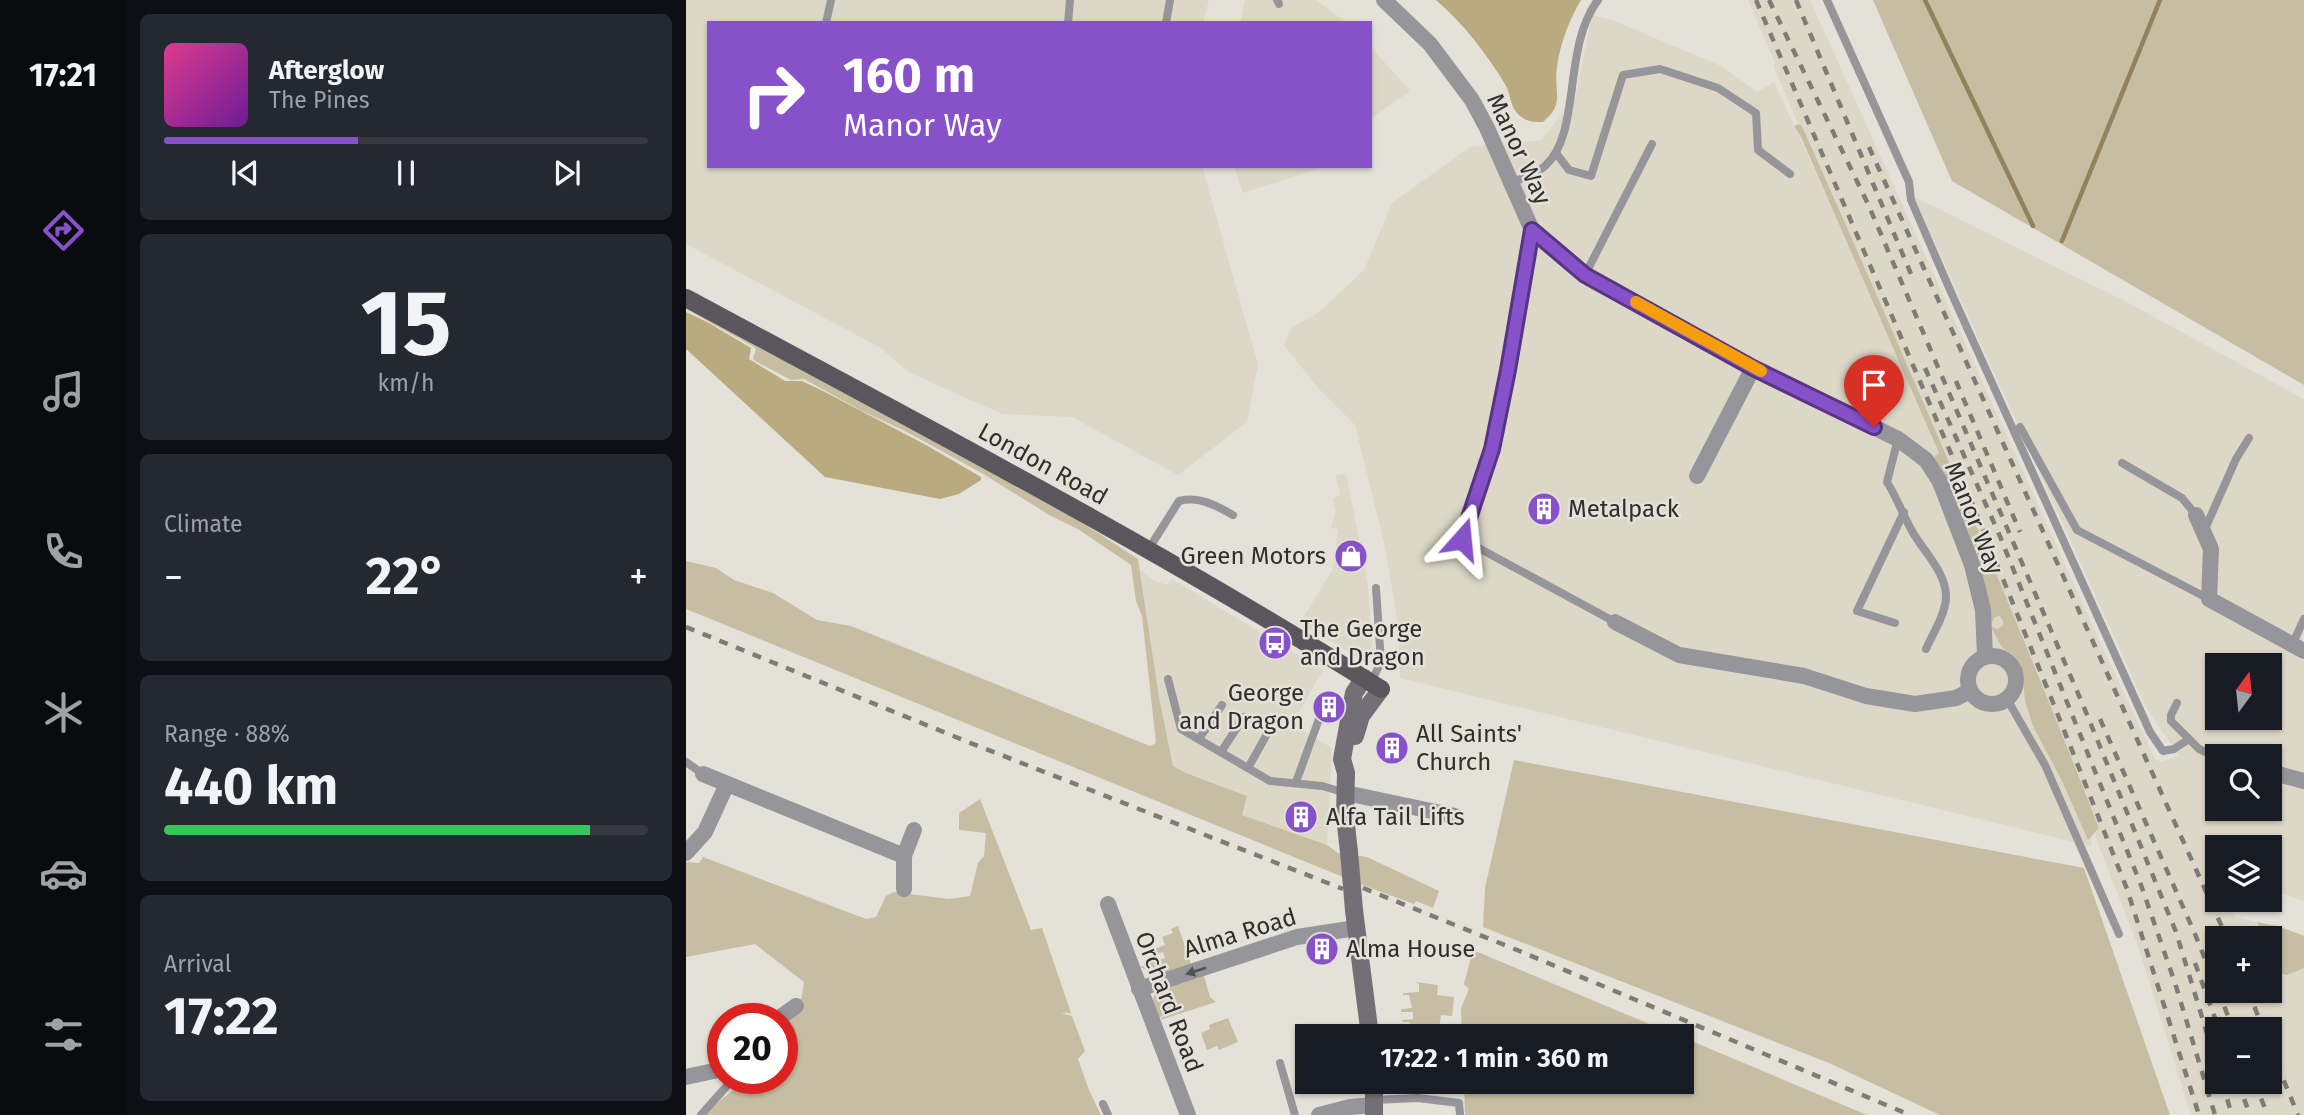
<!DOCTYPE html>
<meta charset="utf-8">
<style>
:root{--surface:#171b24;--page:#242831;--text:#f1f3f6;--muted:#9ea1a6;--line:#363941;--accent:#8651c9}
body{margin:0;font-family:"Fira Sans",sans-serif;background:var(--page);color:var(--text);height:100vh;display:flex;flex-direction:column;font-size:26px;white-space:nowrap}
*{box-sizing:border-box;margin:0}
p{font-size:23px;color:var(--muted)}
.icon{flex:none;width:38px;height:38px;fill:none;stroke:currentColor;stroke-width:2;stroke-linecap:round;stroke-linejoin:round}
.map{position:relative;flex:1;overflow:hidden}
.side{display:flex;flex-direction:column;gap:14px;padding:14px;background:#0d0f14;width:560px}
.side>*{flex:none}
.banner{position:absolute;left:21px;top:21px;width:665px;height:147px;border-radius:0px;box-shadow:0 2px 5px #0004;background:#8651c9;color:#fff;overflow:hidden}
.needle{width:46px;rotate:15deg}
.tools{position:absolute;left:1519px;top:653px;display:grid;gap:14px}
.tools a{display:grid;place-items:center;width:77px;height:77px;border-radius:0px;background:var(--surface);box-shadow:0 2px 5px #0004;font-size:35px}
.speed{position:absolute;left:21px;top:1003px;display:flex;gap:14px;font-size:35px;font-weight:700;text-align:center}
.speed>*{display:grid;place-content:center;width:91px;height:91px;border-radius:50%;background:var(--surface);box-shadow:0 2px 5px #0004;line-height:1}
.speed .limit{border:10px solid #d22;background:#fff;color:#111}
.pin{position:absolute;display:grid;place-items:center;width:60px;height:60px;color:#fff;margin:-72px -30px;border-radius:50% 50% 50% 0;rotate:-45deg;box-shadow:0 0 7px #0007}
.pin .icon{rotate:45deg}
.me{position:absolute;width:77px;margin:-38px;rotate:18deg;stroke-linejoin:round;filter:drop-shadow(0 0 5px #0008)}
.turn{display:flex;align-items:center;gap:24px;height:147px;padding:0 21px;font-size:32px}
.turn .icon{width:91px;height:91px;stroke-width:2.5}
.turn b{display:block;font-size:49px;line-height:60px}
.big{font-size:52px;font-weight:700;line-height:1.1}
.side .widget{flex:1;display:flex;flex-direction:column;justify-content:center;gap:10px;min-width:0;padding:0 24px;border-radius:10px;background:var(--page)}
.side .dial{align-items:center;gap:0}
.dial b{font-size:91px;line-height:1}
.song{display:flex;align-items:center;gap:21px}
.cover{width:84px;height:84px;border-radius:10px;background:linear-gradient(135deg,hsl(330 70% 55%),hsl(280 70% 35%))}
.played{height:7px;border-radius:4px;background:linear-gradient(90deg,var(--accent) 40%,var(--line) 40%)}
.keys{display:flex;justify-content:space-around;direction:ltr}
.heat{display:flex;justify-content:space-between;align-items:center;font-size:38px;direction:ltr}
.charge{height:10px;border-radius:5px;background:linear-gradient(90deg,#34c759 88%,var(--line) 0)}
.trip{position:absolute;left:609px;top:1024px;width:399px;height:70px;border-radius:0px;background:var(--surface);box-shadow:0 2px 5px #0004;font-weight:700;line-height:70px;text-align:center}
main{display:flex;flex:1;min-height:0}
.tab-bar{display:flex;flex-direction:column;width:126px;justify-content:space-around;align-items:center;background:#090b0e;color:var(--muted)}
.tab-bar .icon{width:49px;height:49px}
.tab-bar .current{color:var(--accent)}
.tab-bar b{font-size:32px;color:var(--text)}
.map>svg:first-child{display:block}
</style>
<main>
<nav class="tab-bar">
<b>17:21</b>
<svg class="icon current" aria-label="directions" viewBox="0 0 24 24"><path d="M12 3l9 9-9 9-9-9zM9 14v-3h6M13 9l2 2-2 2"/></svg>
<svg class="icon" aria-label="music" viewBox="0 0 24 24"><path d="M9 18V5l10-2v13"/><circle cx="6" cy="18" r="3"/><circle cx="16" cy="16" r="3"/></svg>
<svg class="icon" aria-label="phone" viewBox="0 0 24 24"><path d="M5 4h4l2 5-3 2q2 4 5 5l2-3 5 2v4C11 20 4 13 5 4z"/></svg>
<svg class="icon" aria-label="climate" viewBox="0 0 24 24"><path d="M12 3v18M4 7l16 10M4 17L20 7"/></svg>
<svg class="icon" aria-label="car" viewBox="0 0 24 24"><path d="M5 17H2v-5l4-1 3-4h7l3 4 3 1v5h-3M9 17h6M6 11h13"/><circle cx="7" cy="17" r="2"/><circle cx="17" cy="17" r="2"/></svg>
<svg class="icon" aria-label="filters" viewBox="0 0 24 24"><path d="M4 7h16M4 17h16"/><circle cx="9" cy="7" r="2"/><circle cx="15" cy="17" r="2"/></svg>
</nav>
<section class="side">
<div class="widget">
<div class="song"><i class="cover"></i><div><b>Afterglow</b><p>The Pines</p></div></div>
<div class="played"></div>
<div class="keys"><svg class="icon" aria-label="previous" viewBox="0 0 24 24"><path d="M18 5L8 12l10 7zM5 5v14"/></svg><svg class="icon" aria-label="pause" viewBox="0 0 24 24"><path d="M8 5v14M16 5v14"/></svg><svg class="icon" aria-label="next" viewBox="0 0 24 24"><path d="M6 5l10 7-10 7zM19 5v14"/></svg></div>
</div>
<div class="widget dial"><b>15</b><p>km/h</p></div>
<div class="widget"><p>Climate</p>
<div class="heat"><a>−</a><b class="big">22°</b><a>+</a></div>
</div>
<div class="widget"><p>Range · 88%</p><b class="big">440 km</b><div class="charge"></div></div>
<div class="widget"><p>Arrival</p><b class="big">17:22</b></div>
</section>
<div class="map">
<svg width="1618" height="1115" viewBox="0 0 1618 1115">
<rect width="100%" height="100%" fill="#e4e1d9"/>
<g fill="#ddd7c7" fill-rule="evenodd">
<polygon points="0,0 523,0 517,23 23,23 23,166 516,166 572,365 561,422 492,475 386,417 317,414 277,397 221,371 195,348 0,244"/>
<polygon points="559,0 630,0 662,23 554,23"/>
<path d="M1062,0h62l296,655 49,104 6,3 18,-6 -33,-49 -232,-510 209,103 181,99v233l-7,24 7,5v240l-34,-12v-42h-53v28h-5l5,10v15h8l10,17 22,5 7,16h-47v52h53v-38l9,21 8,2 17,-7v147h-113l-53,-169 -43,-110 4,-8 -24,-62 -108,-261 -165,-379 -4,-2 -24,-57 1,-4zM1531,665h53v53h-53zM1531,756h53v52h-53zM1531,1029h53v53h-53z"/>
<polygon points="906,15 926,20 1035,66 1071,92 1088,82 1177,274 1285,527 1393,803 1406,837 1405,846 714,678 712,622 698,543 669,425 632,388 598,345 605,328 632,313 678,270 706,203 784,147 855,140 889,99"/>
<polygon points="684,46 724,91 684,119"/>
<polygon points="548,166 640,166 557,193"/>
<polygon points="660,473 682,585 686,644 684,657 678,661 614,623 647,569 652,530 645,527 650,512 647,498 654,496 650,475"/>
<polygon points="454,569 467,580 481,585 486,579 637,670 606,724 646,748 641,845 555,815 561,796 500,773 487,766 473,697"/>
</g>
<g fill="#c7bda2">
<polygon points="1187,0 1618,0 1618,385 1266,181"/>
<path d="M1112,124l4,2c103,232 205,466 297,702l-11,12 -26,-59 -29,-55 -8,-25 -3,-32 -6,-10 -15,-13 -10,-19 7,2 5,-4v-4l-3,-5 -5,1 -4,7 -59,-165 7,-6 -138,-316 -7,-11z"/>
<path d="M0,306c152,80 309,157 452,253l21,138 14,69 13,7 61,23 -5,19 85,30 11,8 29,4 72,34 -6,17 -17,-7 -2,3 -54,-20 -674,-275v-48l30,7 18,12 39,13 44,27 34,6 299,120 6,-3 -14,-127 -6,-15 -5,-36 -53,-36 -27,-13 -71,-44 -77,-42 -43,-20 -56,-31 -13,1 -36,-19 -2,-3 3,-9 -2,-2 -68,-38z"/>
<polygon points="828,760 1398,868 1484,1115 1254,1115 1143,1063 797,927 799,888"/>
<path d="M294,799l51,131 11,-2 29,85h-10l11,3 13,35 -7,8 11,31 12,25h-395c23,-26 42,-37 76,-37v-55l18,-16 4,-25 -49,-38 -69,13v-95l13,1 4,-6 163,62 10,-2 10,-21 8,-4 55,7 21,-3 8,-33 6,-7 2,-23 -27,-3v-17z"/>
<polygon points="1571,922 1595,927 1618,936 1618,968 1601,975 1593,973 1584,952 1584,938 1578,938"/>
<polygon points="492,926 505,964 471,975 454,967 479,958 477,952 471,954 468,949 479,945 476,937 487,933 485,929"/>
<polygon points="787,950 992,1036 776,1036 775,1008 783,989 778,984"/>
<polygon points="518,976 524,997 530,1002 474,1020 479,1014 473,1018 467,1001 468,995 471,991"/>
<polygon points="729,982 752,985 751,995 768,997 766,1016 755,1015 752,1036 722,1035 724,1031 724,1022 717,1022 716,1020 727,1019 727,1012 715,1012 715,1009 726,1008 723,995 717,995 717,993 733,992 733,984"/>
<polygon points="542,1018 552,1042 533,1050 531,1046 521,1050 515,1033 524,1029 523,1025"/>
<polygon points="996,1037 1181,1115 779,1115 778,1082 996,1082"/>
</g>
<g fill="#b9aa7f">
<path d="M750,0h145c-12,20 -21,44 -24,67 -4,25 9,36 -14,55 -11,0 -17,0 -25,-8 -8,-7 -7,-20 -13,-30 -19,-31 -41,-60 -69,-84z"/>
<polygon points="0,312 23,323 65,348 63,359 99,381 116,381 137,391 240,445 295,477 295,480 273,494 254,499 139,477 0,349"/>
</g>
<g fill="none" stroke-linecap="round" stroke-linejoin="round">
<g stroke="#92835a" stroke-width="4.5">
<polyline points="1239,0 1347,226"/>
<polyline points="1376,241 1474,0"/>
</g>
<g stroke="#969599" stroke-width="8">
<polyline points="591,0 593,4"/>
<polyline points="1141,0 1223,182 1225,200 1264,290 1464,732 1477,751 1488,749 1503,739"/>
<polyline points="140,23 145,0"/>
<polyline points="382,23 384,0"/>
<polyline points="480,23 484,0"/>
<polyline points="870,153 883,170 905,176 937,75 974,69 1032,88 1070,113 1072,150 1104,174"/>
<path d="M826,183c10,-5 24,-9 33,-17 37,-33 17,-119 53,-166"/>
<polyline points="846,230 823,365 806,449 800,471 778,528 776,539 929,622"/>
<polyline points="899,275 966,144"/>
<polyline points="1334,427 1391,530 1523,599"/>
<path d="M1212,439l-11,43c10,16 16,33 25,49 11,20 35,42 34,67 -1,17 -13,35 -20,51"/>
<polyline points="1436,463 1496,498 1510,515"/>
<polyline points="1519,529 1550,459 1563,438"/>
<path d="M462,550l31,-49c21,-5 36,4 54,14"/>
<polyline points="1209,623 1171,611 1218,512"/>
<polyline points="1607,643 1618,619"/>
<polyline points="482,679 495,729 584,781 636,786 660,793"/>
<polyline points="685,682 695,662 690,588"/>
<polyline points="1320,701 1325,706 1359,765 1433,934"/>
<polyline points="1491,703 1485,715 1485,721 1513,749 1531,757"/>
<polyline points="513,739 536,705"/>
<polyline points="535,752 558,717"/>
<polyline points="0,762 17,774"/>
<polyline points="562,768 581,734"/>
<polyline points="610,782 633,719"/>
<polyline points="594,1063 609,1115"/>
<polyline points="688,1100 732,1098 773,1103 774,1115"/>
<polyline points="417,1104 422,1115"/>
<polyline points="15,1115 48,1078"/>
</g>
<g stroke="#969599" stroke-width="16">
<polyline points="698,0 744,44 786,100 801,128 846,230 899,275 1067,368 1212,439 1240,460 1254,482 1286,565 1297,610 1299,656"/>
<polyline points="1011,476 1067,368"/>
<polyline points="1510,515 1525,549 1523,599 1618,651"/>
<polyline points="929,622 993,655 1118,676 1180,696 1229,704 1270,698 1284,691"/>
<circle cx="1306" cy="680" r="24"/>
<polyline points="1584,772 1618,781"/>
<polyline points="17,774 218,856"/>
<polyline points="660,793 769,816"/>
<polyline points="0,853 19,832 41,784"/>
<polyline points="218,889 218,856 228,830"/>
<polyline points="422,904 502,1115"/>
<polyline points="453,989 611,937 670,928"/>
<polyline points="93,1018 110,1006"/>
<polyline points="0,1077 37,1069"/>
<polyline points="633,1115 664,1107 688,1105"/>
</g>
<g stroke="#727076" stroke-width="18">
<polyline points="669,736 675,716 695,689"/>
<polyline points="663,852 659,816 660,773 656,759 668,693 678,678"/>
<polyline points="668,910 684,1036"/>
<polyline points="688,1082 688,1115"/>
</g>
<path stroke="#59575d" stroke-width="18" d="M0,298c234,126 470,249 695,391"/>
<g stroke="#7e7c77" stroke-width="4.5" stroke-dasharray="9 9" stroke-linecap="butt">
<polyline points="1070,0 1285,500 1368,705 1441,889 1513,1115"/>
<polyline points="1083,0 1182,204 1397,705 1490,932 1531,1066"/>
<polyline points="1110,0 1225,274"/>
<polyline points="1183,147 1541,938"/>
<polyline points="1239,368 1313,534 1455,885 1489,983 1529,1115"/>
<polyline points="1270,381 1334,532"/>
<polyline points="0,627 282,742 657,889"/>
<polyline points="1414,719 1509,934 1531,989"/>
<polyline points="677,888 831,950 1224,1115"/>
<polyline points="1509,963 1533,1029"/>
<polyline points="1532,990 1547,1029"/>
<polyline points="1562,990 1577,1029"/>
<polyline points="1584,1047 1612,1115"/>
<polyline points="1536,1082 1546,1115"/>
<polyline points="1552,1082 1564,1115"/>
<polyline points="1568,1082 1582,1115"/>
</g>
<polyline stroke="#727076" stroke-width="18" points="663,852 668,910"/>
</g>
<defs><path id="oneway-solid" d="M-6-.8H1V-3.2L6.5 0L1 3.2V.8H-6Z" transform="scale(1.75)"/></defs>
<use fill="#535252" href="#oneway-solid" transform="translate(510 971) rotate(162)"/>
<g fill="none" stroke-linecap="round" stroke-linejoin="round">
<defs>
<polyline id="route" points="776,539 806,449 822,370 846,230 899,275 1067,368 1188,427"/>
</defs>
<use href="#route" stroke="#573583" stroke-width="18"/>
<use href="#route" stroke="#8651c9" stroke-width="12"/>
<polyline stroke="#f59e0b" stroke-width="12" points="950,302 1075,371"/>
</g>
<defs>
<symbol id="building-disc" viewBox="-11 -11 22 22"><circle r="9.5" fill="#8651c9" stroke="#e4e1d9"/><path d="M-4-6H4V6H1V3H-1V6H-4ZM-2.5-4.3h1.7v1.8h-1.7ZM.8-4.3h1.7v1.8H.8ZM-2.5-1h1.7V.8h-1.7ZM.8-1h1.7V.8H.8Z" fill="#fff"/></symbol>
<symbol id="shop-disc" viewBox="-11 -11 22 22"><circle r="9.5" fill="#8651c9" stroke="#e4e1d9"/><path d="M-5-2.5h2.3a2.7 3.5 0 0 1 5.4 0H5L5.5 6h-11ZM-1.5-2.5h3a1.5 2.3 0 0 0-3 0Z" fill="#fff"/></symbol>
<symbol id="bus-disc" viewBox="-11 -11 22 22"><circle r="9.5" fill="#8651c9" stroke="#e4e1d9"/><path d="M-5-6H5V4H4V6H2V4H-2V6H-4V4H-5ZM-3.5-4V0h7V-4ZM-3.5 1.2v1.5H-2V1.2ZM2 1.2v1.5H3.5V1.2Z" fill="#fff"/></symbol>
</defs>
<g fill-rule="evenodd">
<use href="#building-disc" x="839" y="490" width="38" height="38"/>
<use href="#shop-disc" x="646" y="537" width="38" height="38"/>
<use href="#bus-disc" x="570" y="624" width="38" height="38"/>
<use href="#building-disc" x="624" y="688" width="38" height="38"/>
<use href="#building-disc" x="687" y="729" width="38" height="38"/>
<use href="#building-disc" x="596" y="798" width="38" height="38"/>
<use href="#building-disc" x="617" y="930" width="38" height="38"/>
</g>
<g text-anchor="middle" stroke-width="5" stroke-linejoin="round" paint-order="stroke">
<g font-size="24" fill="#2f2e2b" stroke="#e4e1d9">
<text transform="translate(833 149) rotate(65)" y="8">Manor Way</text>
<text transform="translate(357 464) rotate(29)" y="8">London Road</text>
<text transform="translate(1288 518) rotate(68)" y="8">Manor Way</text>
<text transform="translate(554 933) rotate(-17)" y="8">Alma Road</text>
<text transform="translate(483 1002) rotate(69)" y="8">Orchard Road</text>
</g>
<g font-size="24" fill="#2f2e2b" stroke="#e4e1d9" text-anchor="start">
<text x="882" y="517">Metalpack</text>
<text x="640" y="564" text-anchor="end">Green Motors</text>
<text x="614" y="637">The George<tspan x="614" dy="28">and Dragon</tspan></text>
<text x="618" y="701" text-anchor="end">George<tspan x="618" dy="28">and Dragon</tspan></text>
<text x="730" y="742">All Saints'<tspan x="730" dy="28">Church</tspan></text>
<text x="640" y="825">Alfa Tail Lifts</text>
<text x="660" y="957">Alma House</text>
</g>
</g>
</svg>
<div class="tools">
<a><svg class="needle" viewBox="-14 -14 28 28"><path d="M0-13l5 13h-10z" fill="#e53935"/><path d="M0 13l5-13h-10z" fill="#9ea1a6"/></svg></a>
<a><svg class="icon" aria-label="search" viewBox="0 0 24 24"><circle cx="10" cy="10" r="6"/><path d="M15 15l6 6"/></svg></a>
<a><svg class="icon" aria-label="layers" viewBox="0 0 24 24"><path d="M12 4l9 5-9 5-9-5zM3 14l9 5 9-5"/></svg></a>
<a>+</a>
<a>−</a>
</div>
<div class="speed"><div class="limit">20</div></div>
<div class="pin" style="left:1188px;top:427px;background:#d93025"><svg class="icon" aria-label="arrive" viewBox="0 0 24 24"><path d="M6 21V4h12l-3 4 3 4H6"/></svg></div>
<svg class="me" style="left:776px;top:539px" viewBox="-20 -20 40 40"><path d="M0-17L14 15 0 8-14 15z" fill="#8651c9" stroke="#fff" stroke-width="4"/></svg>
<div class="trip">17:22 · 1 min · 360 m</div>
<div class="banner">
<div class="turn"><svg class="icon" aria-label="right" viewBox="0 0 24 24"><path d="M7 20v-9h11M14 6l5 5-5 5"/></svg><div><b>160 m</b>Manor Way</div></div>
</div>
</div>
</main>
